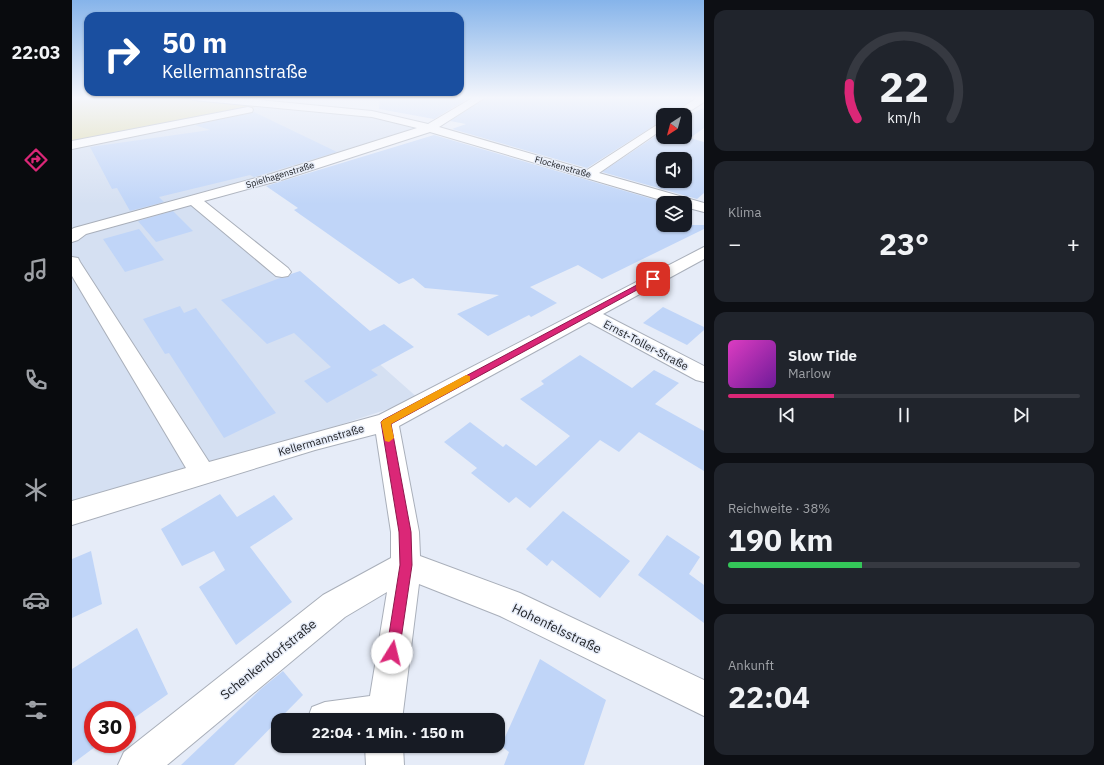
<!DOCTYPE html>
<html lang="de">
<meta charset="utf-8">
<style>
:root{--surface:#171b24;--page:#20242c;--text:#f1f3f6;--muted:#9ea1a6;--line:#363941;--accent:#db2777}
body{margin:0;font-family:"IBM Plex Sans",sans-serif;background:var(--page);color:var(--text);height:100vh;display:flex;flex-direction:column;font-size:15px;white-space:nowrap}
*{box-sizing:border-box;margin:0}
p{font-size:13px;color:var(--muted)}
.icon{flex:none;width:22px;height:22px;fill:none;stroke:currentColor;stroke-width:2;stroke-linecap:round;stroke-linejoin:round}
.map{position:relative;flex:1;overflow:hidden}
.sheet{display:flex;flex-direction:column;gap:10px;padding:10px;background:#0d0f14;width:400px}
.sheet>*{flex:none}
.top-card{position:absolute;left:12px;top:12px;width:380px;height:84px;border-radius:12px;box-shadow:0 1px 3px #0004;background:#1a4fa0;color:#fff;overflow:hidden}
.needle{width:26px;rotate:216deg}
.fabs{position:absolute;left:584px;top:108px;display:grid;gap:8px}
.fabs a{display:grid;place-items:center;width:36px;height:36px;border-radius:8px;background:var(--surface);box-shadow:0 1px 3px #0004;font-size:20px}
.speed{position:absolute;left:12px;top:701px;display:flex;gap:8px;font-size:20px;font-weight:700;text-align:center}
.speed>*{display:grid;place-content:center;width:52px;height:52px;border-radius:50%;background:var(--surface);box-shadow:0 1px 3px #0004;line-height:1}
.speed .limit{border:6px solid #d22;background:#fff;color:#111}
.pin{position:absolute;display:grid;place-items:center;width:34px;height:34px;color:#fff;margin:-17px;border-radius:8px;box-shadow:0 2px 6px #0006}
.me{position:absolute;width:44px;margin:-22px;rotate:9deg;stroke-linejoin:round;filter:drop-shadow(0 0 3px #0008)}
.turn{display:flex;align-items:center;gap:14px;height:84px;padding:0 12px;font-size:18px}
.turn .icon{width:52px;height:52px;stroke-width:2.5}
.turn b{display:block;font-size:28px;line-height:34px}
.big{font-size:30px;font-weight:700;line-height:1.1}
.sheet .widget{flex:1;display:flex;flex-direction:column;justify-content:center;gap:6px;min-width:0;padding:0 14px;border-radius:12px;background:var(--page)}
.sheet .dial{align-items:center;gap:0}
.dial svg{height:104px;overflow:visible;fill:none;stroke:var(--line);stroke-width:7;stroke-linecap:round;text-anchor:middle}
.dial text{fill:var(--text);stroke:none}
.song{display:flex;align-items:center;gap:12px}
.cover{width:48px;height:48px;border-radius:6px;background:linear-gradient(135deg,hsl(310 70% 55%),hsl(280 70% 35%))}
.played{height:4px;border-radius:2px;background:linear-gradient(90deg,var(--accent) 30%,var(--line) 30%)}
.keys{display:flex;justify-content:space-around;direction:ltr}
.heat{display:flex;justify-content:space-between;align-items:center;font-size:22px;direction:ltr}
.charge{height:6px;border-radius:3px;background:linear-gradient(90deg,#34c759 38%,var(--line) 0)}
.trip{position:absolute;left:199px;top:713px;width:234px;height:40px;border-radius:12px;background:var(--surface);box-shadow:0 1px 3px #0004;font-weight:700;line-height:40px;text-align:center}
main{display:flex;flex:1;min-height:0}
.menu{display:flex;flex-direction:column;width:72px;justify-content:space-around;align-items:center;background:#090b0e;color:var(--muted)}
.menu .icon{width:28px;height:28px}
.menu .selected{color:var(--accent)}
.menu b{font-size:18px;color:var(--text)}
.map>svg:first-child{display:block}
</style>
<main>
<nav class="menu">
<b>22:03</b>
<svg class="icon selected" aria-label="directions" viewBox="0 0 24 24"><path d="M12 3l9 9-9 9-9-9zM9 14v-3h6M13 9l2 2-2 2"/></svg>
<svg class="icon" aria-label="music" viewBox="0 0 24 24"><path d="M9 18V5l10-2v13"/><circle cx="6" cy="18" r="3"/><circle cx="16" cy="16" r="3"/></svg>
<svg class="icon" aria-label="phone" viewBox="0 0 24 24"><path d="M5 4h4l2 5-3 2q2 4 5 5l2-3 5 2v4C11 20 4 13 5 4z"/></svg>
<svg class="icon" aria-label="climate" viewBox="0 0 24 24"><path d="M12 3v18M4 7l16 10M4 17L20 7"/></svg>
<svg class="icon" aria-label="car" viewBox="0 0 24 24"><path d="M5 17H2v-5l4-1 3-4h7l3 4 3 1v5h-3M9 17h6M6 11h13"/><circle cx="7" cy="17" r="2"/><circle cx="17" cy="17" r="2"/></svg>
<svg class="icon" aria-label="filters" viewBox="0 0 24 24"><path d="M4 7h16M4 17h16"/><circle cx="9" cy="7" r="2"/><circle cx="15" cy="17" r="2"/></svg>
</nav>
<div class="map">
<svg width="632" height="765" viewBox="0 0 632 765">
<rect width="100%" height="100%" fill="#e6ecf8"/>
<polygon fill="#d5e0f2" points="189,106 292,114 347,128 123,200 347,399 0,512 0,142"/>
<polygon fill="#ddd9a4" points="0,97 118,97 189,106 0,142"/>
<g fill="#c0d5f8" fill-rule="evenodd">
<polygon points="308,97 399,97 362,119 307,109"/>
<polygon points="415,97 618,97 619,100 598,115 591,115 591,120 515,168 380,129 394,124 378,121"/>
<path d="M632,108v20l-14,10 14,4v51l-7,6 -95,-27 61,-41v6h22v-21zM591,159h22v22h-22z"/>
<polygon points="182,112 265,152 182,177 178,175 87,197 92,202 58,211 45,188 40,189 18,147 138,130 123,125"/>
<polygon points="362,135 594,203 591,203 591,225 632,225 632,229 530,279 506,265 458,287 485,303 459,317 457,315 416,336 385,314 427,295 353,288 341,278 327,284 229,215 222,210 226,208 194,186"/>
<polygon points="101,211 121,231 84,242 66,221"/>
<polygon points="67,229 92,260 53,272 31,239"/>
<polygon points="228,271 298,331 312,324 342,347 299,370 306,375 255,403 232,381 259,367 222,333 195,344 149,300 208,278 216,277 219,274"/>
<polygon points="108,306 112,313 124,308 204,413 152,438 97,353 93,354 71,319"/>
<polygon points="591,307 632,327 632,330 615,345 571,323"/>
<polygon points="508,355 560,388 582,370 607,383 583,404 632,431 632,471 567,432 547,452 528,440 458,508 444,497 437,503 399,473 405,468 372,442 398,422 431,447 434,444 464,466 498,436 448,399 472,384 469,381"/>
<polygon points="148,494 165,517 202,495 221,519 178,547 220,602 164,645 127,587 153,570 142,551 110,566 89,529"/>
<polygon points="491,511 558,561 528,598 480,560 475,566 454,549"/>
<polygon points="595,535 628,557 617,574 632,585 632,623 566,575"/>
<polygon points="19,551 30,604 0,618 0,559"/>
<polygon points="65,628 96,694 55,723 55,710 21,710 21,744 27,744 0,764 0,669"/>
<polygon points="468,659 534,700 512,765 432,765 437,752 429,746"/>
<polygon points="211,671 231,695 162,765 109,765 190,688"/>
</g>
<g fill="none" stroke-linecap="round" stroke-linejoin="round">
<defs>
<g id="minor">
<polygon points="116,97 155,97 300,111 356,124 402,97 414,97 367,127 515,170 591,121 591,129 527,173 632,203 632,212 613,207 613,203 599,203 358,132 209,180 132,201 216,268 219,272 216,276 210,277 204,276 119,205 14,234 6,240 0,242 0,229 2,228 199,174 345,128 300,117 121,100"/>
<polygon points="626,97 632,97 632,102 612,115 599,115"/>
<polygon points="176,107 180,108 181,110 180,112 0,149 0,141"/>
<polygon points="632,247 632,259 531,314 632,366 632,382 624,380 517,322 327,426 347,532 348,556 448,593 632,680 632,716 428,616 347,584 330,720 235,720 240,707 253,702 298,696 315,592 273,617 95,765 46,765 52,752 251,595 319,558 319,532 304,434 243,450 0,525 0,501 114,468 0,276 0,257 6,258 8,262 137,462 307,415"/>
<polygon points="293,746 331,746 332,765 294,765"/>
</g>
</defs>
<use href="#minor" stroke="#a9afba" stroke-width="2"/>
<use href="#minor" fill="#fff" fill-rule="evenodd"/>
</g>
<linearGradient id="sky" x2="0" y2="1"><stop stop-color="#86b4ea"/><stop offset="0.48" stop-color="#f4f6fc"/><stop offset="1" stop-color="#f4f6fc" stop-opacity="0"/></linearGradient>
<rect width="632" height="204" fill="url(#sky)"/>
<polygon fill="#db2777" stroke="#8e194d" points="578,278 585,279 319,424 339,532 340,565 327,653 325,658 320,660 316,658 314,653 328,565 327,532 309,422 311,420"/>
<polygon fill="#f59e0b" points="394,375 398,376 398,381 319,424 322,438 317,442 313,441 309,422 311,420"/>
<g text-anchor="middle" stroke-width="3" stroke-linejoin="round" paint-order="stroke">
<g font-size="9" fill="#212327" stroke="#e6ecf8">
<text transform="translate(491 167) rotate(16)" y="3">Flockenstraße</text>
<text transform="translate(208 175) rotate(-17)" y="3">Spielhagenstraße</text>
</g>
<g font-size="11" fill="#212327" stroke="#e6ecf8">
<text transform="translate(574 345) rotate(28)" y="4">Ernst-Toller-Straße</text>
<text transform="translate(249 440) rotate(-16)" y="4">Kellermannstraße</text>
</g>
<g font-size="13" fill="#212327" stroke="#e6ecf8">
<text transform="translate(485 628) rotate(26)" y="5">Hohenfelsstraße</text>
<text transform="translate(196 659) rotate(-39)" y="5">Schenkendorfstraße</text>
</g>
</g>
</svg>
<div class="fabs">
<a><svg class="needle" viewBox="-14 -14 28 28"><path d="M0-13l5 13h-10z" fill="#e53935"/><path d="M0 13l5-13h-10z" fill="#9ea1a6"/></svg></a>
<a><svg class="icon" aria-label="sound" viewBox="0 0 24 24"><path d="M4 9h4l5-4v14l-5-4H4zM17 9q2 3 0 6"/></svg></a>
<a><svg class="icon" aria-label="layers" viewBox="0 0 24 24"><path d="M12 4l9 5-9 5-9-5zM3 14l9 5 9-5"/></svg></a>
</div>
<div class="speed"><div class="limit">30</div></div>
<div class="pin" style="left:581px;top:279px;background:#d93025"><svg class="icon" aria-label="arrive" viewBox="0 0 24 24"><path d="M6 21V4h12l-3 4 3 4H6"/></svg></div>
<svg class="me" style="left:320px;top:653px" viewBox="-20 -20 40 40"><circle r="19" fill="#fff"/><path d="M0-13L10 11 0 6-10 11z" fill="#db2777"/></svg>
<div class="trip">22:04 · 1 Min. · 150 m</div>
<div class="top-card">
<div class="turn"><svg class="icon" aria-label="right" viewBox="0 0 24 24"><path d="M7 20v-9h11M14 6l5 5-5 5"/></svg><div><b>50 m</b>Kellermannstraße</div></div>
</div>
</div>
<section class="sheet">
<div class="widget dial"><svg viewBox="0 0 100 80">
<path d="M14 69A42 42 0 1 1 86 69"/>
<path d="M14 69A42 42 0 0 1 8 42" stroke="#db2777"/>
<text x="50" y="56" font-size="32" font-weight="700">22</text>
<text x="50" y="72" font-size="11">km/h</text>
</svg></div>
<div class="widget"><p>Klima</p>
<div class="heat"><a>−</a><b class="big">23°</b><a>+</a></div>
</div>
<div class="widget">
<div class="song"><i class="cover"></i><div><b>Slow Tide</b><p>Marlow</p></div></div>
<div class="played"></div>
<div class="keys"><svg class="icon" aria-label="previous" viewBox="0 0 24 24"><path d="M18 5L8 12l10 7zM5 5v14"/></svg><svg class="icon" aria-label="pause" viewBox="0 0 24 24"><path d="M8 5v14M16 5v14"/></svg><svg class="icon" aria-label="next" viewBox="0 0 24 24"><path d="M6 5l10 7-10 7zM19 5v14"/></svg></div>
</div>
<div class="widget"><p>Reichweite · 38%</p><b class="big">190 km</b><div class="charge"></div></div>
<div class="widget"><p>Ankunft</p><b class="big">22:04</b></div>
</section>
</main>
